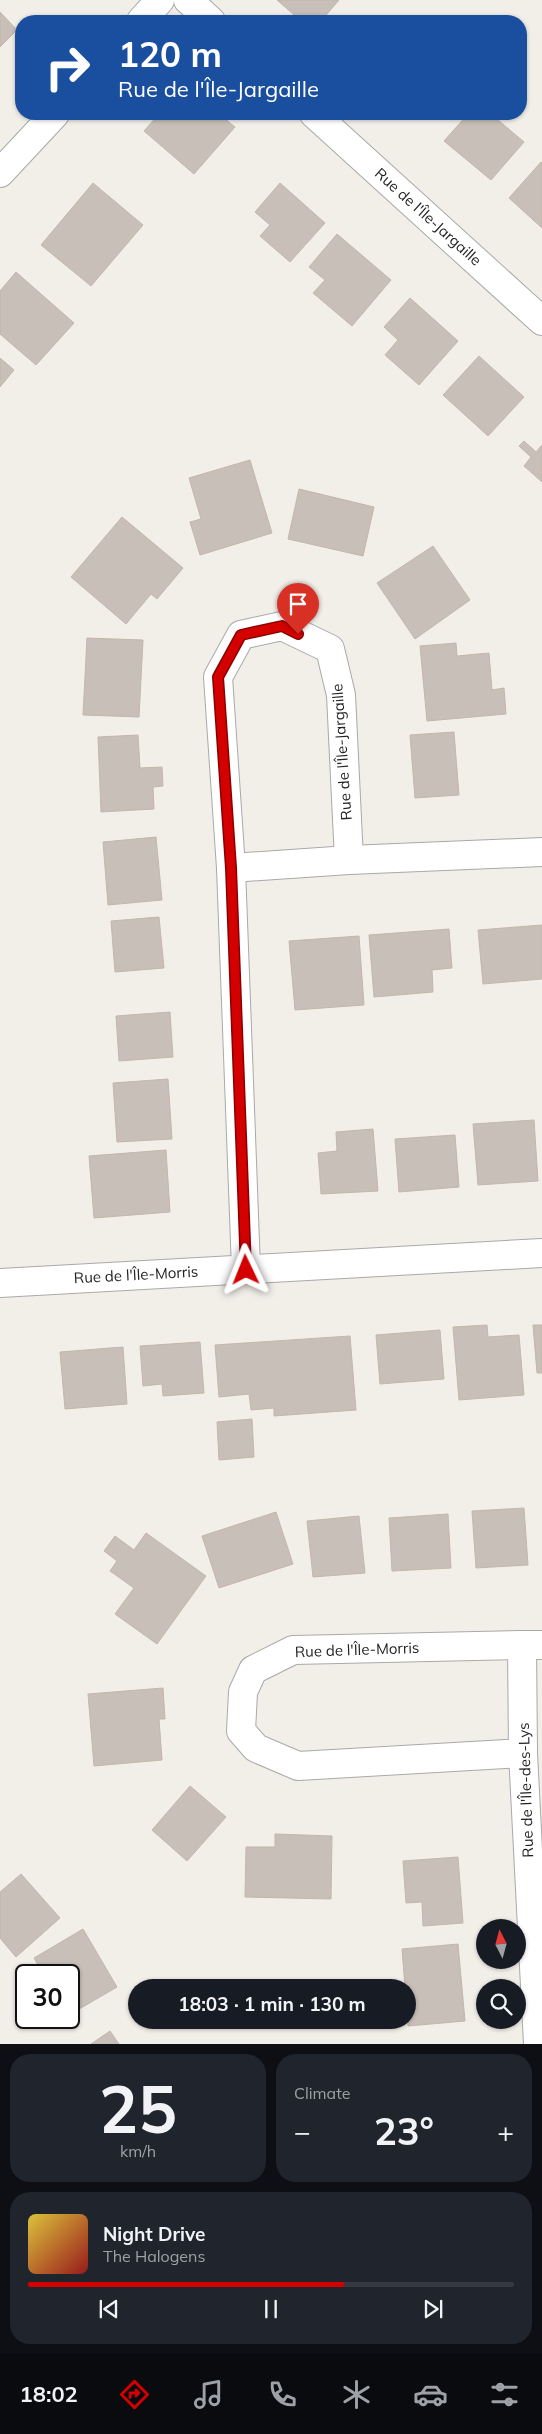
<!DOCTYPE html>
<meta charset="utf-8">
<style>
:root{--surface:#171b24;--page:#20242c;--text:#f1f3f6;--muted:#9ea1a6;--line:#363941;--accent:#d40000}
body{margin:0;font-family:Mulish,sans-serif;background:var(--page);color:var(--text);height:100vh;display:flex;flex-direction:column;font-size:19px;white-space:nowrap}
*{box-sizing:border-box;margin:0}
p{font-size:16px;color:var(--muted)}
.icon{flex:none;width:28px;height:28px;fill:none;stroke:currentColor;stroke-width:2;stroke-linecap:round;stroke-linejoin:round}
.map{position:relative;height:2044px;overflow:hidden}
.sheet{display:flex;flex-direction:column;gap:10px;padding:10px;background:#0d0f14;flex:1}
.sheet>*{flex:none}
.top-card{position:absolute;left:15px;top:15px;width:512px;height:105px;border-radius:20px;box-shadow:0 1px 4px #0004;background:#1a4fa0;color:#fff;overflow:hidden}
.needle{width:32px;rotate:354deg}
.controls{position:absolute;left:476px;top:1919px;display:grid;gap:10px}
.controls a{display:grid;place-items:center;width:50px;height:50px;border-radius:50%;background:var(--surface);box-shadow:0 1px 4px #0004;font-size:25px}
.speed{position:absolute;left:15px;top:1964px;display:flex;gap:10px;font-size:25px;font-weight:700;text-align:center}
.speed>*{display:grid;place-content:center;width:65px;height:65px;border-radius:50%;background:var(--surface);box-shadow:0 1px 4px #0004;line-height:1}
.speed .limit{border:2px solid #111;border-radius:8px;background:#fff;color:#111}
.pin{position:absolute;display:grid;place-items:center;width:42px;height:42px;color:#fff;margin:-51px -21px;border-radius:50% 50% 50% 0;rotate:-45deg;box-shadow:0 0 5px #0007}
.pin .icon{rotate:45deg}
.me{position:absolute;width:55px;margin:-28px;rotate:358deg;stroke-linejoin:round;filter:drop-shadow(0 0 4px #0008)}
.turn{display:flex;align-items:center;gap:18px;height:105px;padding:0 20px;font-size:22px}
.turn .icon{width:65px;height:65px;stroke-width:2.5}
.turn b{display:block;font-size:35px;line-height:42px}
.big{font-size:38px;font-weight:700;line-height:1.1}
.sheet .card{flex:1;display:flex;flex-direction:column;justify-content:center;gap:8px;min-width:0;padding:0 18px;border-radius:20px;background:var(--page)}
.sheet .dial{align-items:center;gap:0}
.dial b{font-size:65px;line-height:1}
.song{display:flex;align-items:center;gap:15px}
.cover{width:60px;height:60px;border-radius:8px;background:linear-gradient(135deg,hsl(50 70% 55%),hsl(0 70% 35%))}
.played{height:5px;border-radius:2px;background:linear-gradient(90deg,var(--accent) 65%,var(--line) 65%)}
.keys{display:flex;justify-content:space-around;direction:ltr}
.heat{display:flex;justify-content:space-between;align-items:center;font-size:28px;direction:ltr}
.sheet .tiles{flex:1;display:grid;gap:10px;grid-template-columns:1fr 1fr}
.card:last-child{grid-column:span 2}
.trip{position:absolute;left:128px;top:1979px;width:288px;height:50px;border-radius:25px;background:var(--surface);box-shadow:0 1px 4px #0004;font-weight:700;line-height:50px;text-align:center}
.tab-bar{display:flex;height:80px;justify-content:space-around;align-items:center;background:#090b0e;color:var(--muted)}
.tab-bar .icon{width:35px;height:35px}
.tab-bar .on{color:var(--accent)}
.tab-bar b{font-size:22px;color:var(--text)}
.map>svg:first-child{display:block}
</style>
<div class="map">
<svg width="542" height="2044" viewBox="0 0 542 2044">
<rect width="100%" height="100%" fill="#f2efe9"/>
<g fill="#c7bfb8" stroke="#c4b6ab">
<polygon points="277,0 339,0 321,21 301,21"/>
<polygon points="0,12 17,30 0,47"/>
<polygon points="159,114 219,114 235,127 194,174 144,131"/>
<polygon points="468,114 491,114 524,142 491,180 444,141"/>
<polygon points="541,162 542,163 542,228 509,198"/>
<polygon points="93,183 143,225 91,286 41,245"/>
<polygon points="280,183 325,223 290,262 260,236 270,225 255,212"/>
<polygon points="337,234 391,280 352,326 313,293 325,280 309,267"/>
<polygon points="16,272 74,323 36,365 0,334 0,291"/>
<polygon points="410,298 458,341 419,385 385,355 398,340 384,327"/>
<polygon points="479,356 524,397 488,436 443,395"/>
<polygon points="0,358 14,370 0,387"/>
<polygon points="524,441 536,452 542,445 542,482 524,466 531,457 519,446"/>
<polygon points="250,460 272,533 200,555 190,522 201,519 189,478"/>
<polygon points="299,489 374,507 363,556 288,539"/>
<polygon points="122,517 183,568 157,599 151,594 126,624 71,577"/>
<polygon points="433,546 470,600 415,639 377,583"/>
<polygon points="87,638 143,640 139,717 83,715"/>
<polygon points="456,643 457,656 489,653 492,690 504,688 506,714 427,721 420,646"/>
<polygon points="454,732 459,795 415,798 410,735"/>
<polygon points="138,735 140,768 162,767 163,786 153,787 154,809 101,812 98,737"/>
<polygon points="156,837 162,900 108,905 103,842"/>
<polygon points="159,917 164,968 115,972 111,921"/>
<polygon points="542,925 542,979 483,984 478,930"/>
<polygon points="449,929 452,968 432,970 433,992 374,997 369,935"/>
<polygon points="359,936 364,1005 295,1010 289,941"/>
<polygon points="170,1012 173,1057 119,1061 116,1016"/>
<polygon points="168,1079 172,1139 117,1142 113,1083"/>
<polygon points="534,1120 538,1181 478,1185 473,1124"/>
<polygon points="373,1129 378,1191 321,1194 318,1153 337,1151 336,1132"/>
<polygon points="455,1135 459,1187 399,1192 395,1139"/>
<polygon points="166,1150 170,1212 94,1218 89,1156"/>
<polygon points="487,1325 488,1337 519,1335 524,1395 459,1400 453,1327"/>
<polygon points="533,1325 542,1325 542,1373 537,1373"/>
<polygon points="440,1330 444,1379 380,1384 376,1335"/>
<polygon points="350,1336 356,1410 274,1416 274,1408 251,1410 249,1394 219,1397 215,1345"/>
<polygon points="200,1342 204,1393 163,1396 162,1384 143,1386 140,1346"/>
<polygon points="123,1347 127,1404 65,1409 60,1352"/>
<polygon points="252,1419 254,1457 219,1460 217,1422"/>
<polygon points="524,1508 528,1565 476,1568 472,1511"/>
<polygon points="276,1512 293,1564 219,1588 202,1536"/>
<polygon points="448,1514 451,1568 392,1571 389,1518"/>
<polygon points="359,1516 365,1573 313,1577 307,1521"/>
<polygon points="146,1533 206,1576 157,1644 115,1614 134,1588 110,1571 117,1561 104,1551 115,1536 134,1550"/>
<polygon points="163,1688 165,1719 159,1719 162,1760 94,1766 88,1694"/>
<polygon points="190,1786 226,1817 187,1861 152,1830"/>
<polygon points="275,1834 332,1836 331,1899 245,1897 246,1847 275,1847"/>
<polygon points="458,1857 463,1923 423,1926 422,1902 406,1903 403,1861"/>
<polygon points="21,1874 60,1918 16,1957 0,1938 0,1892"/>
<polygon points="83,1929 117,1987 69,2015 69,1975 44,1975 34,1958"/>
<polygon points="458,1944 465,2021 408,2026 402,1949"/>
<polygon points="110,2031 119,2044 91,2044"/>
</g>
<g fill="none" stroke-linecap="round" stroke-linejoin="round">
<defs>
<g id="street">
<polyline points="188,0 211,21"/>
<polyline points="141,21 160,0"/>
<polyline points="314,114 542,321"/>
<polyline points="0,173 55,114"/>
<polyline points="231,868 349,860 542,852"/>
<polyline points="246,1269 231,868 218,677 241,635 282,626 330,649 341,695 349,860"/>
<polyline points="0,1283 542,1253"/>
<polyline points="522,1645 293,1650 253,1670 243,1692 241,1731 256,1748 298,1766 523,1753"/>
<polyline points="538,2044 523,1753 522,1645 542,1645"/>
</g>
</defs>
<use href="#street" stroke="#a9a9a9" stroke-width="30"/>
<use href="#street" stroke="#fff" stroke-width="28"/>
</g>
<g fill="none" stroke-linecap="round" stroke-linejoin="round">
<defs>
<polyline id="route" points="246,1270 231,868 218,677 241,635 282,626 298,634"/>
</defs>
<use href="#route" stroke="#8a0000" stroke-width="12"/>
<use href="#route" stroke="#d40000" stroke-width="9"/>
</g>
<g text-anchor="middle" stroke-width="4.5" stroke-linejoin="round" paint-order="stroke">
<g font-size="15" fill="#222" stroke="#fff">
<text transform="translate(428 217) rotate(42)" y="5">Rue de l'Île-Jargaille</text>
<text transform="translate(342 752) rotate(-94)" y="5">Rue de l'Île-Jargaille</text>
<text transform="translate(136 1275) rotate(-3)" y="5">Rue de l'Île-Morris</text>
<text transform="translate(357 1650) rotate(-2)" y="5">Rue de l'Île-Morris</text>
<text transform="translate(526 1790) rotate(-92)" y="5">Rue de l'Île-des-Lys</text>
</g>
</g>
</svg>
<div class="controls">
<a><svg class="needle" viewBox="-14 -14 28 28"><path d="M0-13l5 13h-10z" fill="#e53935"/><path d="M0 13l5-13h-10z" fill="#9ea1a6"/></svg></a>
<a><svg class="icon" aria-label="search" viewBox="0 0 24 24"><circle cx="10" cy="10" r="6"/><path d="M15 15l6 6"/></svg></a>
</div>
<div class="speed"><div class="limit">30</div></div>
<div class="pin" style="left:298px;top:634px;background:#d93025"><svg class="icon" aria-label="arrive" viewBox="0 0 24 24"><path d="M6 21V4h12l-3 4 3 4H6"/></svg></div>
<svg class="me" style="left:246px;top:1270px" viewBox="-20 -20 40 40"><path d="M0-17L14 15 0 8-14 15z" fill="#d40000" stroke="#fff" stroke-width="4"/></svg>
<div class="trip">18:03 · 1 min · 130 m</div>
<div class="top-card">
<div class="turn"><svg class="icon" aria-label="right" viewBox="0 0 24 24"><path d="M7 20v-9h11M14 6l5 5-5 5"/></svg><div><b>120 m</b>Rue de l'Île-Jargaille</div></div>
</div>
</div>
<section class="sheet">
<div class="tiles">
<div class="card dial"><b>25</b><p>km/h</p></div>
<div class="card"><p>Climate</p>
<div class="heat"><a>−</a><b class="big">23°</b><a>+</a></div>
</div>
<div class="card">
<div class="song"><i class="cover"></i><div><b>Night Drive</b><p>The Halogens</p></div></div>
<div class="played"></div>
<div class="keys"><svg class="icon" aria-label="previous" viewBox="0 0 24 24"><path d="M18 5L8 12l10 7zM5 5v14"/></svg><svg class="icon" aria-label="pause" viewBox="0 0 24 24"><path d="M8 5v14M16 5v14"/></svg><svg class="icon" aria-label="next" viewBox="0 0 24 24"><path d="M6 5l10 7-10 7zM19 5v14"/></svg></div>
</div>
</div>
</section>
<nav class="tab-bar">
<b>18:02</b>
<svg class="icon on" aria-label="directions" viewBox="0 0 24 24"><path d="M12 3l9 9-9 9-9-9zM9 14v-3h6M13 9l2 2-2 2"/></svg>
<svg class="icon" aria-label="music" viewBox="0 0 24 24"><path d="M9 18V5l10-2v13"/><circle cx="6" cy="18" r="3"/><circle cx="16" cy="16" r="3"/></svg>
<svg class="icon" aria-label="phone" viewBox="0 0 24 24"><path d="M5 4h4l2 5-3 2q2 4 5 5l2-3 5 2v4C11 20 4 13 5 4z"/></svg>
<svg class="icon" aria-label="climate" viewBox="0 0 24 24"><path d="M12 3v18M4 7l16 10M4 17L20 7"/></svg>
<svg class="icon" aria-label="car" viewBox="0 0 24 24"><path d="M5 17H2v-5l4-1 3-4h7l3 4 3 1v5h-3M9 17h6M6 11h13"/><circle cx="7" cy="17" r="2"/><circle cx="17" cy="17" r="2"/></svg>
<svg class="icon" aria-label="filters" viewBox="0 0 24 24"><path d="M4 7h16M4 17h16"/><circle cx="9" cy="7" r="2"/><circle cx="15" cy="17" r="2"/></svg>
</nav>
